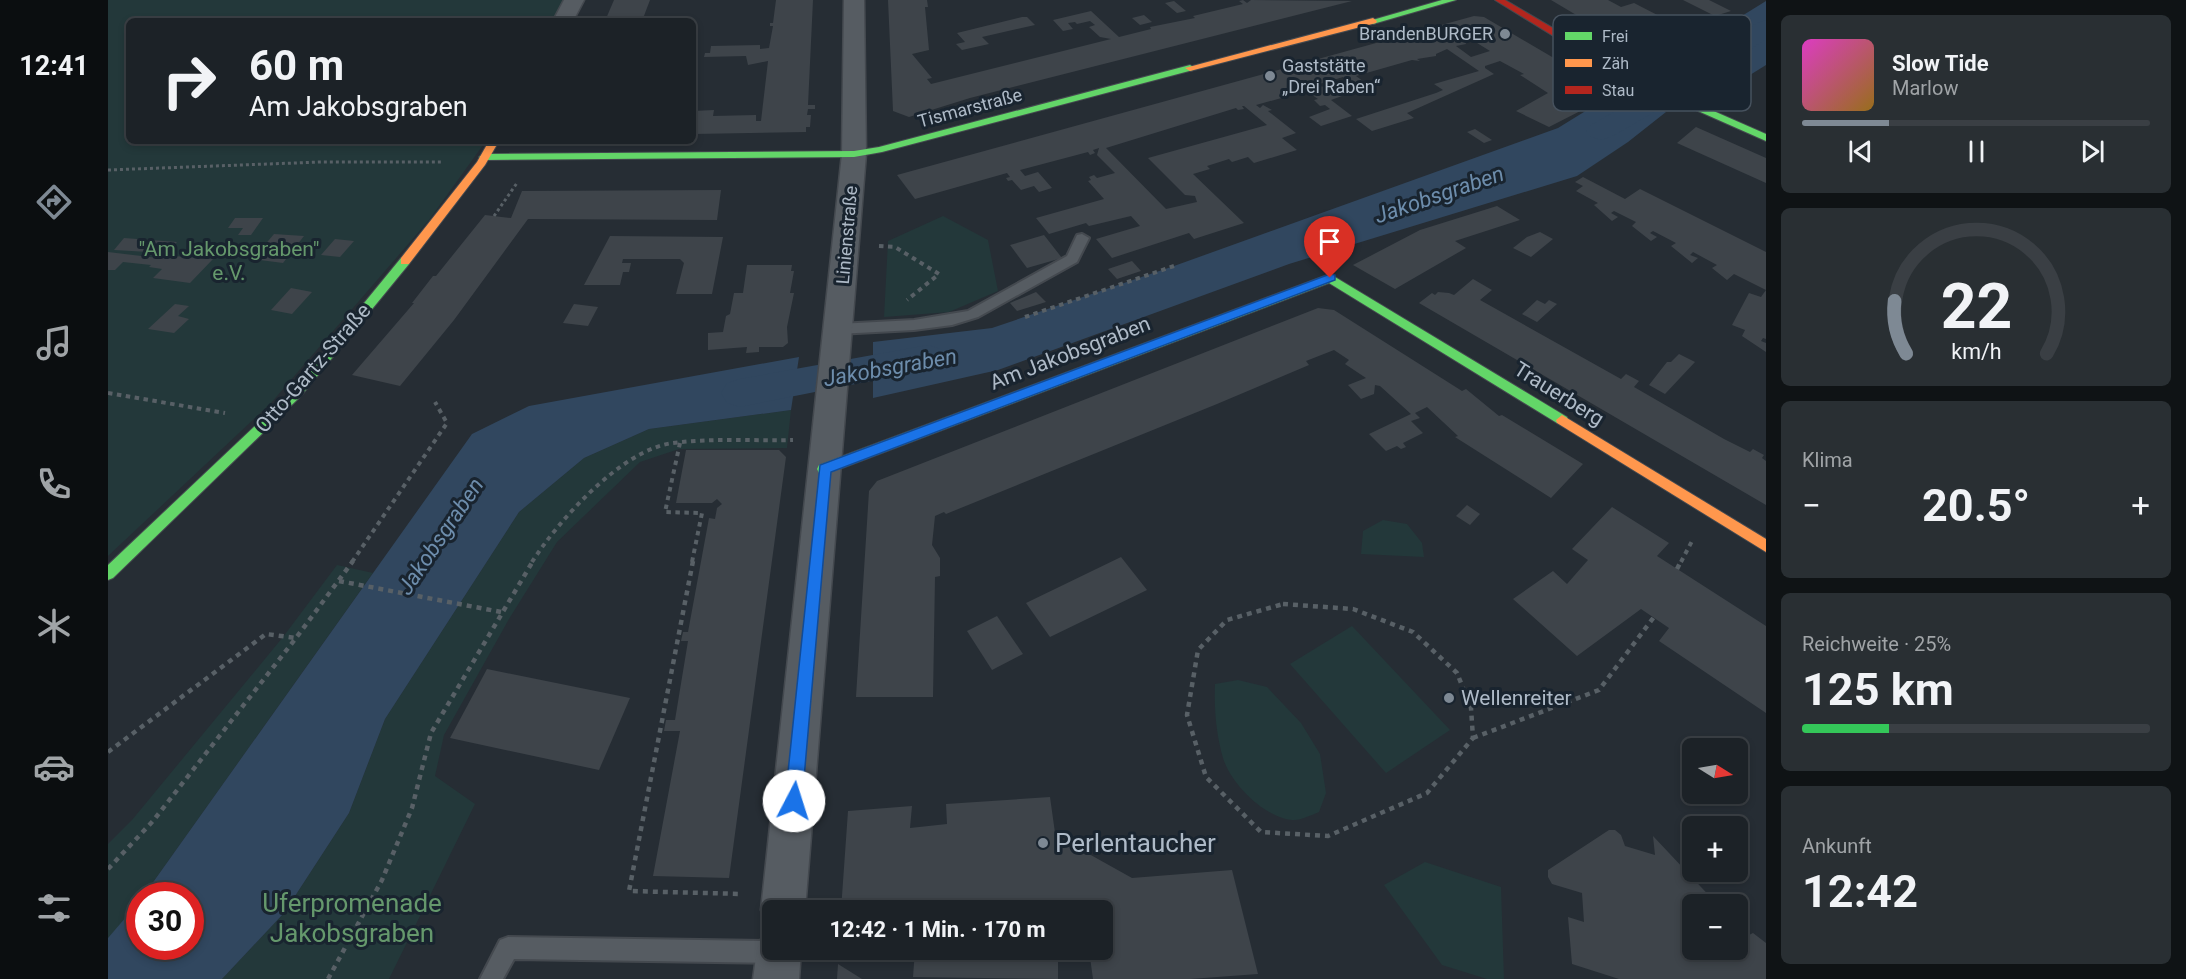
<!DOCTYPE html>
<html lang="de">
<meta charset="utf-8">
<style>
:root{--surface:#1c2227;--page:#292f33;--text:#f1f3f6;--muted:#a0a4a7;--line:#3a3f44;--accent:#7e8994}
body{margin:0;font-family:Roboto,sans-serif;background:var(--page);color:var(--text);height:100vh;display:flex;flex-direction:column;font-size:22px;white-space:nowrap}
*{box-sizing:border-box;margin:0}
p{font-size:20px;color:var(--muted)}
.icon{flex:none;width:33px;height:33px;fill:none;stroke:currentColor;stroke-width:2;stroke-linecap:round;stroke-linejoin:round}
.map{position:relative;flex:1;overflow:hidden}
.drawer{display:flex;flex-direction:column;gap:15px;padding:15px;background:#0f1315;width:420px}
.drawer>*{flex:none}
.top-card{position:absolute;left:18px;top:18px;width:570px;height:126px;border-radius:9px;box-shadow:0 3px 9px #0003,0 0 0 2px var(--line);background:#1c2227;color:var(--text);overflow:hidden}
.needle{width:39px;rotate:101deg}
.controls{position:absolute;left:1574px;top:738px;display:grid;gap:12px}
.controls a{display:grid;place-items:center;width:66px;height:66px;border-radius:9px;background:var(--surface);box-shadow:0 3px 9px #0003,0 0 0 2px var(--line);font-size:30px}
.speed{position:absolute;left:18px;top:882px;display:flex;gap:12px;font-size:30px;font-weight:700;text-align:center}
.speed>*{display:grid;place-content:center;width:78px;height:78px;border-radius:50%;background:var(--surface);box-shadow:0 3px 9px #0003,0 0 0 2px var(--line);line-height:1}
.speed .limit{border:9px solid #d22;background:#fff;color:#111}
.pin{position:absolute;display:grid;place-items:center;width:51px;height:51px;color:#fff;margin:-62px -26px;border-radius:50% 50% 50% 0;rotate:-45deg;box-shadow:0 0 6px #0007}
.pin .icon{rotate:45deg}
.me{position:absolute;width:66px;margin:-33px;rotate:5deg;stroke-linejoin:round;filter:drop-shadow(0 0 4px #0008)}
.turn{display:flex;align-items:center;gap:21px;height:126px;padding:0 24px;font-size:27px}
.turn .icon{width:78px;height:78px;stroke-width:2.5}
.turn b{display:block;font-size:42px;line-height:51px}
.big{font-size:45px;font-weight:700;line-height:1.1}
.drawer .card{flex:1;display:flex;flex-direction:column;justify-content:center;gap:9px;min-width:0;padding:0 21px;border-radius:9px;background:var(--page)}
.drawer .dial{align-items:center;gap:0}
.dial svg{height:156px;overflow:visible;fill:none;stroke:var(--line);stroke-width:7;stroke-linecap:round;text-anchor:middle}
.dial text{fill:var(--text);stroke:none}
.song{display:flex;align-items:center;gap:18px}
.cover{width:72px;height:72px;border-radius:9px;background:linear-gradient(135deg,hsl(310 70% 55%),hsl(40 70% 35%))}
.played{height:6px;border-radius:3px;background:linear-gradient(90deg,var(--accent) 25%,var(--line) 25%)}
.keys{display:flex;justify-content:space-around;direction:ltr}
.heat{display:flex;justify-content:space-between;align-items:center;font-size:33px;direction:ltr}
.charge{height:9px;border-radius:4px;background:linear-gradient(90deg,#34c759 25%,var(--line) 0)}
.trip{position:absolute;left:654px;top:900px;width:351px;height:60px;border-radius:9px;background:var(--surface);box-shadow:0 3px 9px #0003,0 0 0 2px var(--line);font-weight:700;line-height:60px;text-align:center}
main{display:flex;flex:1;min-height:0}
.tab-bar{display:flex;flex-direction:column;width:108px;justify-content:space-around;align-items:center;background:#0b0e10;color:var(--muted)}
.tab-bar .icon{width:42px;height:42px}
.tab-bar .active{color:var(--accent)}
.tab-bar b{font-size:27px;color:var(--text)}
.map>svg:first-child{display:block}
</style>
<main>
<nav class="tab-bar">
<b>12:41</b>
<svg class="icon active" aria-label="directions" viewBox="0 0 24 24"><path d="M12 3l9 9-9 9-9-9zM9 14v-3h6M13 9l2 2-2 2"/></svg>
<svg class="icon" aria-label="music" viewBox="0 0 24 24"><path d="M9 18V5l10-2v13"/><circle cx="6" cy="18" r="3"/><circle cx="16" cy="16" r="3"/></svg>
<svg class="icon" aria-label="phone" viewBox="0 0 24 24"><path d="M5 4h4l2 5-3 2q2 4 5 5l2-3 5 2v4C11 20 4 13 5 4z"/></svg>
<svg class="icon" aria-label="climate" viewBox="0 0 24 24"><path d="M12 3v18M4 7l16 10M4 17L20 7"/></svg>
<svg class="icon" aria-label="car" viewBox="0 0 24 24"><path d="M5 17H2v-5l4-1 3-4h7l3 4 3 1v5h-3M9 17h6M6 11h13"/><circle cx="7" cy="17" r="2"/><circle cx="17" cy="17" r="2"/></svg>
<svg class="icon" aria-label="filters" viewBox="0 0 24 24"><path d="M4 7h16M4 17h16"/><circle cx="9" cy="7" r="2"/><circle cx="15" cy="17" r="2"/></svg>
</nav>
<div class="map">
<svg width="1658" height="979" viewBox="0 0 1658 979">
<rect width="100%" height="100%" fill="#262d34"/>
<g fill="#23383a">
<polygon points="0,0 456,0 445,21 21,21 21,141 378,141 321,220 163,403 0,556"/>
<polygon points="835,216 880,240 890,291 841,312 776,317 780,241"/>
<polygon points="683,410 679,448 571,449 532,462 449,542 401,619 336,735 327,776 367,804 281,979 114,979 176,913 241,813 277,719 411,512 476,458 541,429"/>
<polygon points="1275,520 1299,524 1314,543 1316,557 1253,554 1255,531"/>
<path d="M229,565l36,8 -229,322 -4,1c-1,16 -21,31 -32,42v-94l24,-24 151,-183z"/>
<polygon points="1244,626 1342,730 1278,773 1182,664"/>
<path d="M1130,680l29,7 34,36 19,31 6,39 -7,19c-8,3 -19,9 -27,8 -28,-3 -61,-36 -69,-62 -7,-24 -9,-49 -8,-74z"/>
<polygon points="1317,862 1393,887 1396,979 1379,979 1334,965 1276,885"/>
</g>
<g fill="#31475f">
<polygon points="1658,1 1658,65 1605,98 1545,71"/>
<polygon points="1510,91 1558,112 1520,142 1469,176 1181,264 890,370 765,398 765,342 884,328 1066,266 1450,128"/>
<polygon points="691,357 683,410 541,429 476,458 411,512 277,719 241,813 176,913 114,979 0,979 0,938 31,902 32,946 82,946 82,896 36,895 364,434 421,406"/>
</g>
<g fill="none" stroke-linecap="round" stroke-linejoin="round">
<g fill="#31475f" fill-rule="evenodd">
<polygon points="1658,20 1658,39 1550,110 1503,137 1493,140 1483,137 1478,131 1483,125 1530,98 1649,23"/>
<polygon points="820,345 833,349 838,358 833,367 632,407 619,403 613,393 619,383 632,379"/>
</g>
</g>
<g fill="#3e444a" fill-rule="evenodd">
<polygon points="506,0 542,0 534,21 497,21"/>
<polygon points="668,0 705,0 700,105 707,105 707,109 700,109 699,115 703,115 702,127 698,127 698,132 585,134 585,111 606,110 605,116 648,115 648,121 653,121 660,61 640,65 638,56 596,57 597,53 602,53 603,46 652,45 652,49 661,48 665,26 662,26 662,23 665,23"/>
<polygon points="780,0 819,0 820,7 817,7 821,50 804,54 824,78 819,79 823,84 1003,39 992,37 981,27 987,25 982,21 969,24 967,22 960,23 965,29 955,31 945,20 983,11 1011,37 1043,29 1042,27 1087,18 1085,16 1135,4 1131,1 1135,0 1139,3 1143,0 1244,1 862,98 801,117 785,111"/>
<polygon points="1443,0 1500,0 1513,7 1526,3 1561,21 1550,24 1563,31 1528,42 1482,16 1475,19"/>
<polygon points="1575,0 1601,0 1623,11 1607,16"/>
<polygon points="1066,1 1078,11 1069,13 1057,3"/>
<polygon points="1036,15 1044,22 1032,25 1024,18"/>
<path d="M1366,16l10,1 126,74 -23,9 7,4 -45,23 -33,-16 32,-18 -28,-18 4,-1 -24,-13 -15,5v2l9,6 -87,39 7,5 -42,13 -16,-12 80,-26 7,-3 -9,-6 45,-13 -32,-22 -11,5v2l-19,3 3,2 -8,-1 -56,16 11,8 -16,5 -7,-6 5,-1 -6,-5 -30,9 16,1 13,9 -11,4 21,16 -31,10 -12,-9 21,-8 -5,-4 -5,1 -6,-6 4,-1 -10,-7 -12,3 -4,-3 -10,3 3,2 -29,8 4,3 3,-3 9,5 -4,1 28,22 -14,5 15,12 -43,13 -6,-6 -16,5 -3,-3 -22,7 3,3 -17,5 51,49 -50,16 -5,-6 -77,25 -16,-19 44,-13 -9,-10 -42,10 -3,-3 -37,11 -13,-16 68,-19 -16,-18 3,-1 -2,-3 5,-2 3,3 18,-5 -18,-18 2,-7 -6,2 2,3 -5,2 -2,-3 -68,18 5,6 13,-4 14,16 -13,4 -5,-6 -13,4 -9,-10 -4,1 -2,-3 4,-1 -3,-4 -92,26 -18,-24zM1356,38h5l21,13 -19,6 -15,-11 10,-2zM1134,106h2l23,19 -119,33 37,37 10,1 2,6 -31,7 -60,-61 130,-40 2,2 6,-1z"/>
<polygon points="914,17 919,17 927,25 874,37 881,44 854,50 848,44 857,42 849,33"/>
<polygon points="1588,127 1658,158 1658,183 1569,143"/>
<polygon points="1367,129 1384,140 1376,143 1359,132"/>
<polygon points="1475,177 1517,199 1532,189 1658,252 1658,339 1655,338 1653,341 1658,343 1658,352 1634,336 1637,330 1624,325 1641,293 1653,297 1658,290 1626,274 1619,280 1604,268 1609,265 1585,252 1582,255 1590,258 1584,263 1563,246 1568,243 1545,231 1542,233 1549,237 1543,241 1524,226 1528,222 1506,211 1503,213 1510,217 1504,221 1486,205 1490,203 1468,191 1475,186 1467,182"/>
<polygon points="613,190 609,220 420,219 346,320 292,386 244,375 306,303 304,303 325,276 328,276 377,215 403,218 414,191"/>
<polygon points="1389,206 1412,220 1347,241 1358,248 1287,289 1245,265 1312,230"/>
<polygon points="127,218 155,218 143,235 130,235 135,228 120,228"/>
<polygon points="1432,232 1445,239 1423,257 1405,248 1419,237"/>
<polygon points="166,234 196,236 175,263 145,259"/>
<polygon points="936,235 954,258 919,268 902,245"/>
<polygon points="502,236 615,237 604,294 568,294 576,263 572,259 515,259 514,263 523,263 521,272 515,272 512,285 476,285"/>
<polygon points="16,238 69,242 58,253 6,250"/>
<polygon points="227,239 246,241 232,257 213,255"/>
<polygon points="0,252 50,258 53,255 105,259 82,283 45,278 54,269 41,267 43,265 15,262 7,270 0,270"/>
<polygon points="1024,261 1033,271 1009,279 1000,269"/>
<polygon points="639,265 684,265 683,271 686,271 682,293 686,293 679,327 680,343 675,347 651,347 651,352 638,353 639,347 600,350 600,333 615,332 618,316 622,314 626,293 635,293"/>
<polygon points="1365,279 1384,290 1372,300 1513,379 1518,374 1531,381 1526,387 1616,439 1642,452 1645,449 1656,455 1654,458 1658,461 1658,505 1311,303 1324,293 1327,295 1330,292 1341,293 1346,295"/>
<polygon points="183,288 204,292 184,314 163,310"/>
<polygon points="928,292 938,302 909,311 902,303"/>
<polygon points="1429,300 1437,304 1441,300 1449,304 1429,322 1414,314"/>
<polygon points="67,304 81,306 70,316 81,319 66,333 40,329"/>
<polygon points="466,304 490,307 480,326 455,323"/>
<polygon points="1210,308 1226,310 1354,391 1358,389 1391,416 1394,415 1475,464 1443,498 1347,437 1350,436 1319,407 1307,413 1312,418 1303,421 1315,433 1295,443 1298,447 1293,449 1289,446 1278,451 1261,434 1303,414 1272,386 1267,385 1266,394 1253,399 1240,385 1258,378 1237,364 1241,360 1226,350 1198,361 1201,365 1109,404 838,514 836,512 827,516 824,545 832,558 832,576 827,577 825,697 748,697 761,491 769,481"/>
<polygon points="1571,354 1587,362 1557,394 1541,385 1559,362 1563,362"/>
<polygon points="578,450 671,450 678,457 621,878 545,876 572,731 556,731 558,720 567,720 580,641 573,641 575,632 580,632 601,518 607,519 609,508 614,504 609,499 604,503 568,503"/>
<polygon points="1359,505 1372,514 1362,525 1348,516"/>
<polygon points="1504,507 1561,543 1549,556 1658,626 1658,713 1551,641 1561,628 1533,609 1469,656 1405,599 1445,571 1459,584 1480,560 1464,549"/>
<polygon points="1013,557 1039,590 942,637 918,603"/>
<polygon points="889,616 915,654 884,670 859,631"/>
<polygon points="379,669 522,698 491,770 342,738"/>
<polygon points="942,797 948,840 972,849 1024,878 1124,870 1150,974 1082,979 985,979 981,950 994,950 994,910 733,910 740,811 804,806 802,828 839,824 838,804"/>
<polygon points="1501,830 1507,830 1513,835 1517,846 1547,855 1545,836 1609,904 1584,904 1584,950 1629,950 1629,926 1639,936 1645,933 1658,943 1658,979 1511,979 1464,964 1460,917 1476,922 1474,893 1444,884 1440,877 1440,870"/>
<polygon points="807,950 950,950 950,979 805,977"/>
<polygon points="730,964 754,979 729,979"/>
</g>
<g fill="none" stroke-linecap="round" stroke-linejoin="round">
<defs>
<g id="lane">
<polygon points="974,234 981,238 969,262 870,317 844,325 806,330 730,334 723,329 730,324 806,320 860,311 959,256 969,235"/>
<polygon points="400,937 664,941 664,950 680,950 681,952 678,960 670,963 406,959 395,979 372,979 392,940"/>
</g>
<g id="street">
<polygon points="456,0 476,0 465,21 445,21"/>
<polygon points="736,0 756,0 758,154 697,910 664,910 664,928 659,926 653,910 734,154"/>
<polygon points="664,930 664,950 693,950 691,979 645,979 649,950 655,934"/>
</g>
<g id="fast">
<polygon points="1334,0 1348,0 1265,24 1261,21"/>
<polygon points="1082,65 1087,68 1085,70 774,152 746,157 376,160 371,157 376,154 746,151 771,147"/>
<polygon points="1529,80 1535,80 1658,134 1658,141 1529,84"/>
<polygon points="297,257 301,258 301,264 192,397 5,578 0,580 0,565 184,391 293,258"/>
<polygon points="1222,274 1459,417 1460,420 1459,423 1449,423 1221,283 721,473 711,473 709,469 711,465"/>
</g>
<g id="slow">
<polygon points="1265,18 1269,21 1268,23 1082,71 1077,68"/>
<polygon points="381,141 391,141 377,165 301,264 293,264 293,258 369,162"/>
<polygon points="1454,415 1658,539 1658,552 1449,423 1448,420"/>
</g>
<polygon id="jam" points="1387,0 1397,0 1537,82 1529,84 1509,75"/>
</defs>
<use href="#lane" stroke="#44494f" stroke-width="4"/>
<use href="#street" stroke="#44494f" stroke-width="3"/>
<use href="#fast" stroke="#44494f" stroke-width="2"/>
<use href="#slow" stroke="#44494f" stroke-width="2"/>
<use href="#jam" stroke="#44494f" stroke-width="2"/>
<g stroke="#586066" stroke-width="3" stroke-dasharray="3 3" stroke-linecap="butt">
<polyline points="0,170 213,162 333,162"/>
<polyline points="386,216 409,183"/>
</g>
<g stroke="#586066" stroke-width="4" stroke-dasharray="4.5 4.5" stroke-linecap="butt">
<polyline points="771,246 787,247 831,274 799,300"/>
<polyline points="917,317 1066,266"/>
<polyline points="0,393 117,413"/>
<polyline points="572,443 557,512 594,513 584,562"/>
<polyline points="244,562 339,423 327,402"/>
<path d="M424,562c26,-41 90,-113 141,-119 39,-5 81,-2 120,-3"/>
<polyline points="1573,562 1584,541"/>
</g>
<g stroke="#586066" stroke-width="4.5" stroke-dasharray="5 5" stroke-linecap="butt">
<polyline points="585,561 521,891 634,894"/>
<polyline points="1569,569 1573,561"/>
<polyline points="231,581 393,612"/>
<polygon points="1175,604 1245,609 1305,632 1349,673 1363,708 1365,738 1319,793 1220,836 1153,832 1098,777 1079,715 1090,650 1119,620"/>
<polyline points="1365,738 1491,690 1546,617"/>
<polyline points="0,752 158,634 188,638"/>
<polyline points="0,869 45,821 188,638 245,561"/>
<polyline points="220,979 274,880 304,808 323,733 425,561"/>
</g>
<use href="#lane" fill="#565c62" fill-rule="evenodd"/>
<use href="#street" fill="#565c62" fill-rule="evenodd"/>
<use href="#fast" fill="#63d668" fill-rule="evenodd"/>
<use href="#slow" fill="#ff974d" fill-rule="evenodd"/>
<use href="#jam" fill="#b3261e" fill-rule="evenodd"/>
</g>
<polygon fill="#1a73e8" stroke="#114b97" stroke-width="1.5" points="1222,274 1227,275 1227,280 723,472 694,801 692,807 686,809 679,807 677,801 712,465"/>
<g fill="#7e8994" stroke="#19242f" stroke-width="2">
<circle cx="1397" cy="34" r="6"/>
<circle cx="1162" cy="76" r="6"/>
<circle cx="1341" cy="698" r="6"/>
<circle cx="935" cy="843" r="6"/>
</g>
<g text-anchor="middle" stroke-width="6" stroke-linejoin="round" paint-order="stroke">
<g font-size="18" fill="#aebac7" stroke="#19242f" text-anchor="end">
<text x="1385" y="40">BrandenBURGER</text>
<text x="1174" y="72" text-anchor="start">Gaststätte<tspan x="1174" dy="21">„Drei Raben“</tspan></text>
</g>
<g font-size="18" fill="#aebac7" stroke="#19242f">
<text transform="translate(862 108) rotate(-15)" y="6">Tismarstraße</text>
<text transform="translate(739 235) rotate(-85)" y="6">Linienstraße</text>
</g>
<g font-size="21" fill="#65986c" stroke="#19242f">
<text x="121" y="256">"Am Jakobsgraben"<tspan x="121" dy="24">e.V.</tspan></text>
</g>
<g font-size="21" fill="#aebac7" stroke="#19242f">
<text transform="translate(962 353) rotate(-21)" y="7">Am Jakobsgraben</text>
<text transform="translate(205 368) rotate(-49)" y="7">Otto-Gartz-Straße</text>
<text transform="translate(1451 394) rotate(32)" y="7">Trauerberg</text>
</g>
<g font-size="21" fill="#aebac7" stroke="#19242f" text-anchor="start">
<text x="1353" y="705">Wellenreiter</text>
</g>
<g font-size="22" font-style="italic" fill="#6d8dac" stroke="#19242f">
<text transform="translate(1331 194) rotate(-19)" y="8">Jakobsgraben</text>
<text transform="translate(782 367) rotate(-10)" y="8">Jakobsgraben</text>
<text transform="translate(332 536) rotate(-56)" y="8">Jakobsgraben</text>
</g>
<g font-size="26" fill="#aebac7" stroke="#19242f" text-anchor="start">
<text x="947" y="852">Perlentaucher</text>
</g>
<g font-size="26" fill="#65986c" stroke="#19242f">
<text x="244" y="912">Uferpromenade<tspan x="244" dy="30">Jakobsgraben</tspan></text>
</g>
</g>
<rect x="1445" y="15" width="198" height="96" rx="9" fill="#19242f" stroke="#46515d" stroke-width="1.5"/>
<rect x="1457" y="32" width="27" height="8" fill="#63d668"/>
<rect x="1457" y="59" width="27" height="8" fill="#ff974d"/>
<rect x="1457" y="86" width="27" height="8" fill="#b3261e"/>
<g font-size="16" fill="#aebac7">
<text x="1494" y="42">Frei</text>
<text x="1494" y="69">Zäh</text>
<text x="1494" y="96">Stau</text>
</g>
</svg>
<div class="controls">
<a><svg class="needle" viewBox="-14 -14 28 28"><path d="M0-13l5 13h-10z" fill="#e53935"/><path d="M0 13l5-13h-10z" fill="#a0a4a7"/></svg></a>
<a>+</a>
<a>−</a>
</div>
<div class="speed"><div class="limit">30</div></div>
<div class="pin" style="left:1222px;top:278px;background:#d93025"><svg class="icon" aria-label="arrive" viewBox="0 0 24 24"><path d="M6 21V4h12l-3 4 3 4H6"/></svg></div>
<svg class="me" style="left:686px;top:801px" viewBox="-20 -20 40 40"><circle r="19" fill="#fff"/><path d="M0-13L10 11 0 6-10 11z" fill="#1a73e8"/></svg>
<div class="trip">12:42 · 1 Min. · 170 m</div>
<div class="top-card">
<div class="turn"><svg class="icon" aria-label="right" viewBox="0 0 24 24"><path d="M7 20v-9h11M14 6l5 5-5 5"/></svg><div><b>60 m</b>Am Jakobsgraben</div></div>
</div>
</div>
<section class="drawer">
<div class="card">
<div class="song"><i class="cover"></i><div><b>Slow Tide</b><p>Marlow</p></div></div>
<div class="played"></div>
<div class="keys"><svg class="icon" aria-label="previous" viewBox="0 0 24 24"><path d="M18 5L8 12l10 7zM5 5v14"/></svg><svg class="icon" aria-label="pause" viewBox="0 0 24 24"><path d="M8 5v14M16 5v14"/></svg><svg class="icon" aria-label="next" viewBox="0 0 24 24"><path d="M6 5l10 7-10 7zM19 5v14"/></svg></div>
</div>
<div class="card dial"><svg viewBox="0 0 100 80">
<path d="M14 69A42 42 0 1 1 86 69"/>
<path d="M14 69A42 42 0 0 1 8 42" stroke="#7e8994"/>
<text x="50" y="56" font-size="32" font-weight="700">22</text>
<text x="50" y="72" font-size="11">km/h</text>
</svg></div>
<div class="card"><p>Klima</p>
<div class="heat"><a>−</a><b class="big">20.5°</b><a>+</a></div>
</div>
<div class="card"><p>Reichweite · 25%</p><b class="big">125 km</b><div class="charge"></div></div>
<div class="card"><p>Ankunft</p><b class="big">12:42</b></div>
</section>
</main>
